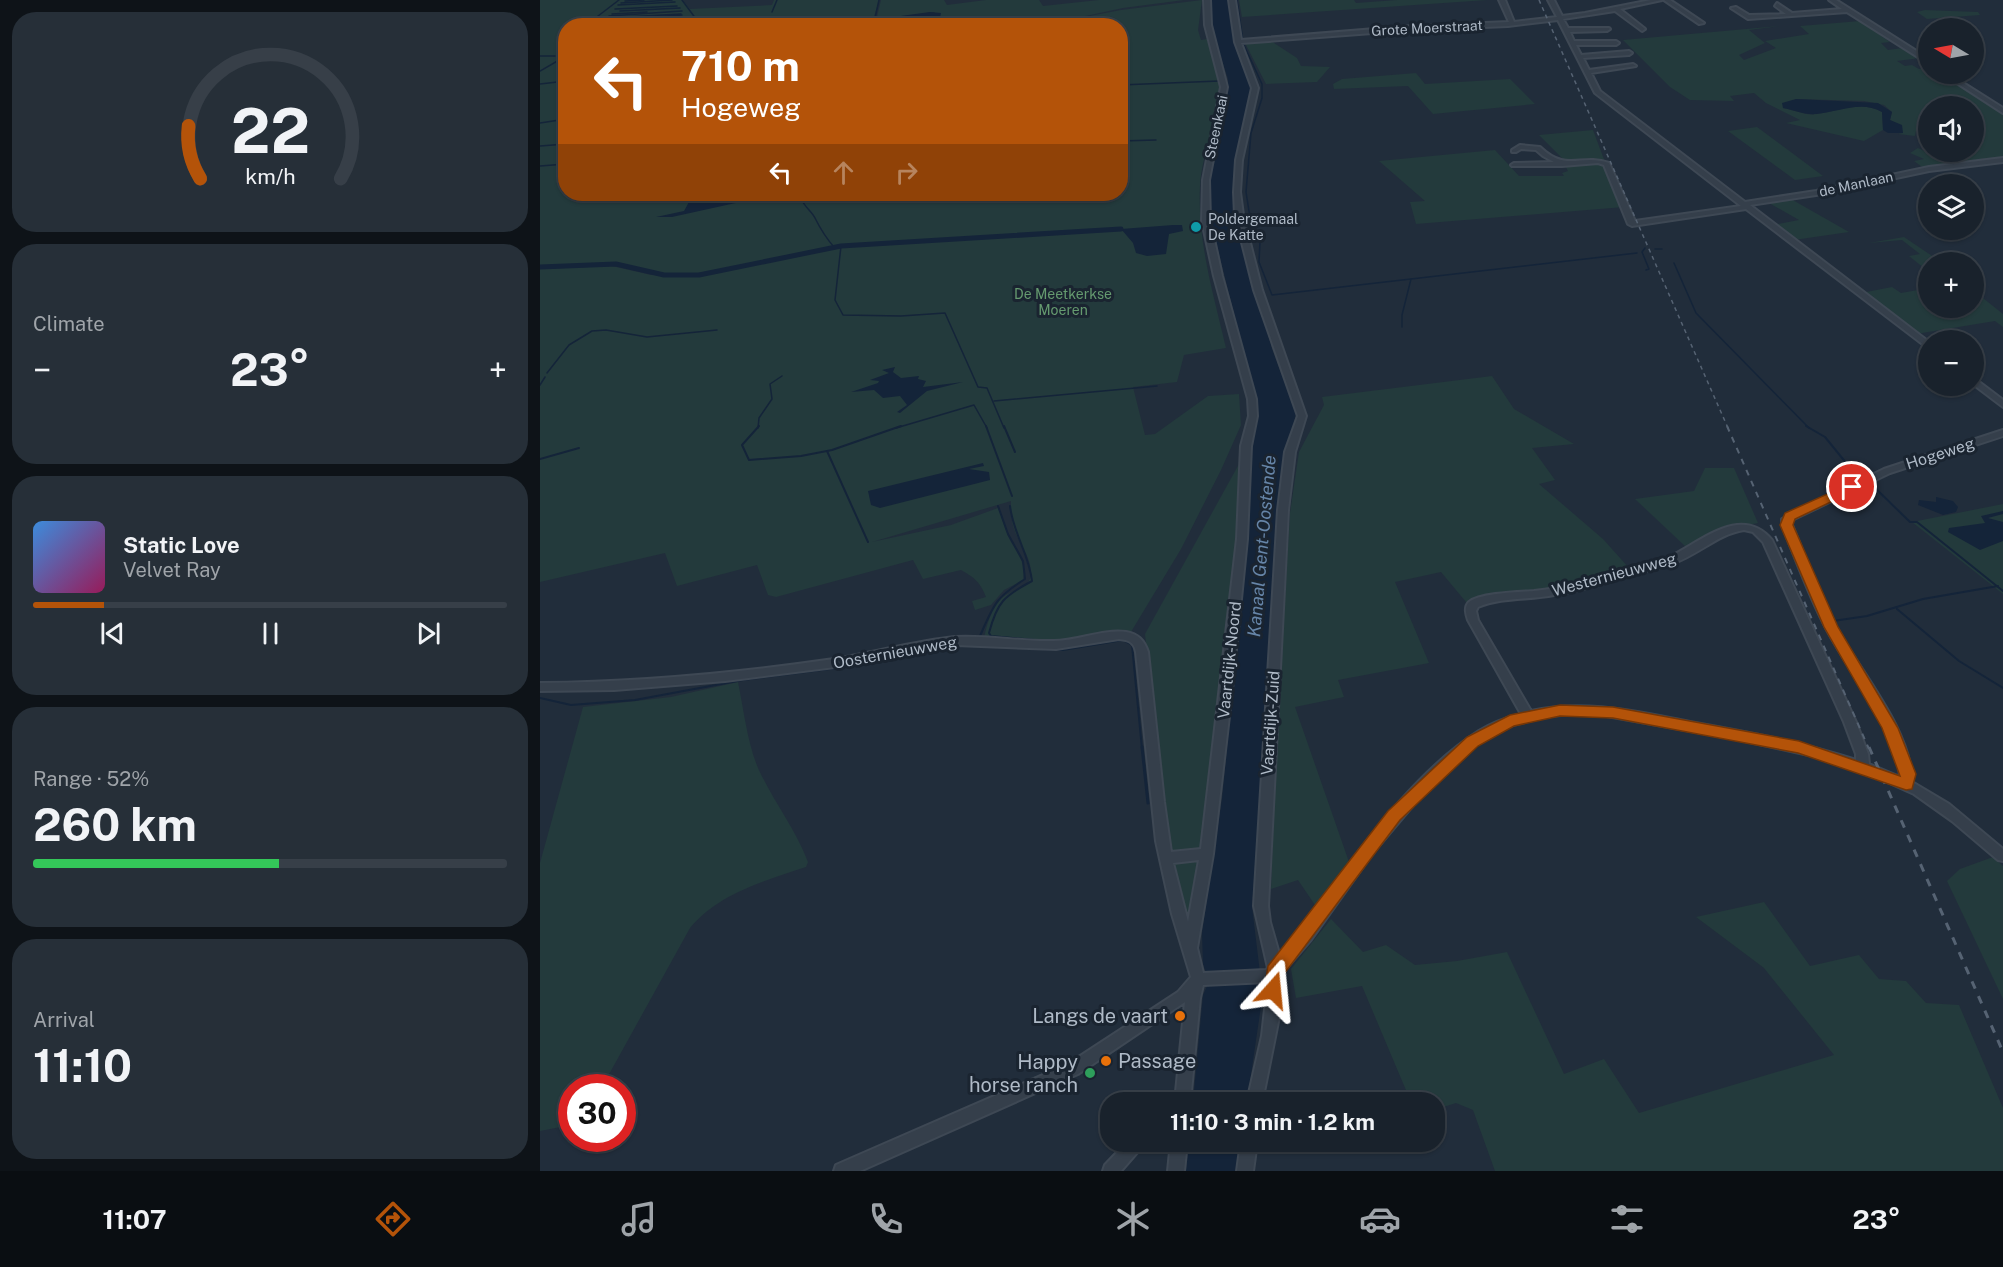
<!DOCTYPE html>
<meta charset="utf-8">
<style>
:root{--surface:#19222c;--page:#262f38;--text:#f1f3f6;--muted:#9fa4a9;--line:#373f48;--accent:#b45309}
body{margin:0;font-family:"Public Sans",sans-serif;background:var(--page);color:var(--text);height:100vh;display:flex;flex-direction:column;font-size:22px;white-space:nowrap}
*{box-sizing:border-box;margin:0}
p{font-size:20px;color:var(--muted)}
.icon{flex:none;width:33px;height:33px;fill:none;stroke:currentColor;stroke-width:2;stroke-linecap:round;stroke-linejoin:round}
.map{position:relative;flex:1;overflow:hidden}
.sheet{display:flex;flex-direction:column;gap:12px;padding:12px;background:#0e1318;width:540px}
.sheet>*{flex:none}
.banner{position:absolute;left:18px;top:18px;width:570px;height:183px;border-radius:24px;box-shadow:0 2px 4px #0004,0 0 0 2px var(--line);background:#b45309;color:#fff;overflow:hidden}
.needle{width:39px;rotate:280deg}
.controls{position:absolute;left:1378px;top:18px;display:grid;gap:12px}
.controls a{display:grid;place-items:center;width:66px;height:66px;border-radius:50%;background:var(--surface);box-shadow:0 2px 4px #0004,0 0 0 2px var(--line);font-size:30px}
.speed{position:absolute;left:18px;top:1074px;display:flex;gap:12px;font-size:30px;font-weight:700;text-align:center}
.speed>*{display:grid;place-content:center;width:78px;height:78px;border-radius:50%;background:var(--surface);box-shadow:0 2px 4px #0004,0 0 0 2px var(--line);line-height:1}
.speed .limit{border:9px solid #d22;background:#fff;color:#111}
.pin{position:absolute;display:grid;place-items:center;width:51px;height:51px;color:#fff;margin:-26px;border:3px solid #fff;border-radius:50%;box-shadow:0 2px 6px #0007}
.me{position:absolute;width:66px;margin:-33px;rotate:18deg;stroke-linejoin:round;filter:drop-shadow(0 0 4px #0008)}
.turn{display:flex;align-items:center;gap:21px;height:126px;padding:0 24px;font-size:27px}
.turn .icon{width:78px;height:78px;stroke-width:2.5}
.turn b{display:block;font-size:42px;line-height:51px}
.lanes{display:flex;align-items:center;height:57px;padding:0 24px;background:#0003;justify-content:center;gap:30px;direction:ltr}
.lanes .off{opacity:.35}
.big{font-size:45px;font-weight:700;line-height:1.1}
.sheet .tile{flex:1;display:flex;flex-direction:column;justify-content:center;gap:9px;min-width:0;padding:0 21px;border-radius:24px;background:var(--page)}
.sheet .dial{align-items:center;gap:0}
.dial svg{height:156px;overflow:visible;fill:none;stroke:var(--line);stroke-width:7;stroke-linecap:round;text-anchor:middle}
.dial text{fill:var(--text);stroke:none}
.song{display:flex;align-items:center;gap:18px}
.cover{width:72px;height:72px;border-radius:9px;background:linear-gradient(135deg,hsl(210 70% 55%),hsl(330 70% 35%))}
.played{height:6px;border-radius:3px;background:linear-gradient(90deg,var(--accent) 15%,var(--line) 15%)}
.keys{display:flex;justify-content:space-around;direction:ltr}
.heat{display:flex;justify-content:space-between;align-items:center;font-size:33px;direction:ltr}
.charge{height:9px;border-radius:4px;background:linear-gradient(90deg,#34c759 52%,var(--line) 0)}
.trip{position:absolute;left:560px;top:1092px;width:345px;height:60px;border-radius:24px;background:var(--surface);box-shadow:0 2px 4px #0004,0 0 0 2px var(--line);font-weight:700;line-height:60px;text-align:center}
.menu{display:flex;height:96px;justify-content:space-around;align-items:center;background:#0a0e12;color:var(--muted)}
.menu .icon{width:42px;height:42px}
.menu .on{color:var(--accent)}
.menu b{font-size:27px;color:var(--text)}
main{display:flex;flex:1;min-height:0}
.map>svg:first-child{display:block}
</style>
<main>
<section class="sheet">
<div class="tile dial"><svg viewBox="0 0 100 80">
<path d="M14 69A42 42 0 1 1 86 69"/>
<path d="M14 69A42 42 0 0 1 8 42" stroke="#b45309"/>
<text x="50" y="56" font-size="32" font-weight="700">22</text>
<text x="50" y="72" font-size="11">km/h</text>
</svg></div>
<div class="tile"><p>Climate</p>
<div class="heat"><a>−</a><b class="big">23°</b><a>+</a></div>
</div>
<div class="tile">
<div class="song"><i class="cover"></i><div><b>Static Love</b><p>Velvet Ray</p></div></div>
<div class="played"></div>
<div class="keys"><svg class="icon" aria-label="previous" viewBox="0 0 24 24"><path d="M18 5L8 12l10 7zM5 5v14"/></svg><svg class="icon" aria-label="pause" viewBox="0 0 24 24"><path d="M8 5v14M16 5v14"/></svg><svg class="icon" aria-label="next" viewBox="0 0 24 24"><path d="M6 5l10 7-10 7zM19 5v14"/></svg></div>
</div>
<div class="tile"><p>Range · 52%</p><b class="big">260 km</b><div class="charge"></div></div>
<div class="tile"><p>Arrival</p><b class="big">11:10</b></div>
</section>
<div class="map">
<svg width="1463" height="1171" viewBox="0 0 1463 1171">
<rect width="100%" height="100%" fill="#212d3b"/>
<g fill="#233a3c">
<path d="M0,0h143l7,9 82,-4 2,-5h105l-5,17 -5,8 -303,1v168h554v-168l-187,-1 -1,-6 7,-1 -5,-6 -55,7 -8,6 6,-8 4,-17h63l3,5 39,-5h53l4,6 56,-6h85l-61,8 -70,15 68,-13 81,-10 -4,30 3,10 6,-1c4,14 12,30 12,44 1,35 -17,68 -19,103 -3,55 14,110 26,162l-42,7 -7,27 -44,5 12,48 10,-1 53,-38 31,-2 2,31 -20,45 -40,79 -50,83 -71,11 -76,-5c3,-14 7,-28 17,-39 8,-9 31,-11 30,-26 0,-17 -12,-29 -17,-44 -3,-9 -3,-18 -3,-28l-139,41 79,-17 47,-17c4,9 6,19 10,28 7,15 19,26 15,44l-19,10 -13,15 -16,5 -3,-9 14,-4c-6,-15 -11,-19 -25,-27l-38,9 -10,-19 -137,37 -8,-2 -11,-30 -80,21 -12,-33 -125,29v-313l72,-3 39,9 2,-2 -37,-9 -76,3z"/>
<polygon points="699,0 814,0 816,3 857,0 947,0 702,17"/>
<polygon points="1385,10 1438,12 1440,15 1387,19 1377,12"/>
<path d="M1320,21l30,21 -9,1 7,7 15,-2 17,10 -23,3 8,5 7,-1 7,4 10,-1v6h14l60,40v43l-81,10 -8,-6 10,-2 -14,-6 8,-5 17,8 4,-1 -3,-3h38v-46h-45v30l-13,-5 -1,5 -17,-2 5,-1 -6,-9 -7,-4 2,-8 -8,-7 -20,-4 -68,-2 -13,9c11,2 23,8 34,6 22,-3 44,-14 65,-2l1,18 -19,11 -78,-18 14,-3 -34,-17 -12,-10 -24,3 4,5 -44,-1 -20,-13 -47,-47 157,-14 -31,4 16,13 -26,12 5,5 32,-12 -11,-7 44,-7 -9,-8z"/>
<polygon points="731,41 757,58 761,66 790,67 777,82 726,84 705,43"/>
<polygon points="876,73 885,84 970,79 995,104 893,114 868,86 794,89 793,84 802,79"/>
<polygon points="1217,127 1283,176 1255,180 1188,131"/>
<polygon points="1053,130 1065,162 1022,163 1023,159 999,135"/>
<polygon points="955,150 979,176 1024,176 1022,173 1028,171 1024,164 1064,163 1084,207 876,224 870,202 885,201 839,161"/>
<polygon points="1251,199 1309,232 1254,240 1233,225 1259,220 1229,203"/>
<polygon points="1364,237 1401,262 1389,262 1389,272 1369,256 1380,254 1362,240 1329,243"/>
<polygon points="1352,287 1361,293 1389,288 1389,308 1434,308 1434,291 1463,314 1463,327 1455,321 1376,334 1321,293"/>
<polygon points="952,376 974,409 1034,444 992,448 1015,480 999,484 1063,539 1089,568 1025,586 926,602 901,572 855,582 889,663 798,680 804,697 755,707 809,862 777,908 758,880 731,889 738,707 750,513 759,452 784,405 782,397"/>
<polygon points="699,464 702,466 702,499 664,850 632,851 628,845 605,634"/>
<polygon points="1165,468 1194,468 1218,523 1172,532 1146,547 1095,499 1154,491"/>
<polygon points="1463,504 1463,594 1372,522"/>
<path d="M198,682c6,29 9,59 20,86 15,33 37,60 50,94l-2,5c-42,14 -87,26 -116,61l-88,159 -30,1 -1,37 -31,6v-268l43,-156 88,-10z"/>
<polygon points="661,857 650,936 632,864 633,861"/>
<polygon points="1453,857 1463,866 1463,999 1407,881 1420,869"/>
<polygon points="1224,902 1270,966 1319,955 1339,979 1366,981 1386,1003 1419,1005 1463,1108 1463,1171 955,1171 933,1110 916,1103 894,1110 894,1102 871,1102 822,986 756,998 751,969 791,919 823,952 846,945 875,965 917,961 967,952 1024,1074 1064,1059 1099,1113 1294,1055 1224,968 1156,917"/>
</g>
<g fill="#142439">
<polygon points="670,0 689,0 696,50 712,89 694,175 695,216 732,349 756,413 742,481 712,907 721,981 721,1006 707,1102 653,1102 663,995 669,982 663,964 662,933 682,799 709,525 712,453 718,409 672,226 670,181 687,100 688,79 674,36"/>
<polygon points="390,12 401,13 400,18 390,22 393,25 334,25 339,19"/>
<path d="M1256,99l82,4 14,9 -2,8 12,5 1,8h-15l-5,-3 -1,-18c-21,-12 -43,0 -66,2 -11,1 -22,-4 -33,-6l-1,-5z"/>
<polygon points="141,194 197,194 212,197 236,194 132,217 116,217 144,211 149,202 136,197 114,201 113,198"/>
<polygon points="633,225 642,225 643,231 629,234 626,254 607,256 596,253 593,243 581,229"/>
<polygon points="355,367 353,372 361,378 379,376 378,379 386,381 383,387 423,382 387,391 360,413 357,412 367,405 360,396 343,398 334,390 311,392 338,383 339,381 330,380 349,373 342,370"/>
<polygon points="443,463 444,466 429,469 449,472 450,480 340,508 331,505 328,491"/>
<polygon points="1396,497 1413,501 1418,507 1416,512 1403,515 1378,505 1379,500 1396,502"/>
<polygon points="1463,511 1463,514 1448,518 1463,522 1463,541 1440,550 1408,532 1409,528 1445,523 1441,516"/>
<polygon points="649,1142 700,1142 696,1171 646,1171"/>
</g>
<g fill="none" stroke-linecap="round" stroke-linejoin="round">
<g stroke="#142439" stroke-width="1.5">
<polyline points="142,0 159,23"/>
<polyline points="697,0 703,41"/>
<polyline points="85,1 104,0"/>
<polyline points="81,3 132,0"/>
<polyline points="78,5 135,2"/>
<polyline points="75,9 137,6"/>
<polyline points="80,11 140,8"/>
<polyline points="232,12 237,0"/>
<polyline points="72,14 107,12"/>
<polyline points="69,16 142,11"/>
<polyline points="66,18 141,14"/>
<polyline points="65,20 142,15"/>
<polyline points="55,23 142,18"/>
<polyline points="53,25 145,20"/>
<polyline points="45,26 79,0"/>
<polyline points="85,26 140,22"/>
<polyline points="134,26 159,23"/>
<polyline points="330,26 335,18 339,0"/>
<polyline points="703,43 722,84 722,98 711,133 706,192 711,224 720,241 719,262 732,295 1097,253"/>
<polyline points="0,56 15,56"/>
<polyline points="17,65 26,65"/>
<polyline points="0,71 26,56"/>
<polyline points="0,84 26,81"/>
<polyline points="580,85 679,81"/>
<polyline points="0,123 26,119"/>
<polyline points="580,141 616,140"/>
<polyline points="0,146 26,144"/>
<polyline points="0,166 26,164"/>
<path d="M265,194l-2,8c3,6 9,10 12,16 6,12 10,19 19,29"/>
<polyline points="301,246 295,300 303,315 361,316 405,313 438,387 447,388 464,428"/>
<polyline points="1105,248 1102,252 1109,269 1106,270"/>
<polyline points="1115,249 1122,249"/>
<polyline points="1134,263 1156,313 1269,428"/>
<polyline points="862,327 862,315 871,279"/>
<polyline points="7,373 29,345 52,331 66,330 107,337 177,330"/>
<polyline points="0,385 5,377"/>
<polyline points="454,401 617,386"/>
<polyline points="218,428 219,418 232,399 230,384 242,376"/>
<polyline points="356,428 434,405 447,428"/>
</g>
<g stroke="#142439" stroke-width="2">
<polyline points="219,426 202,445 209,460 261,456 292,450 361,426"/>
<polyline points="446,426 472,496"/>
<polyline points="464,426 475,452"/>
<polyline points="1266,426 1285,437 1320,480"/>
<polyline points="287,451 328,542"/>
<polyline points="0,459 39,448"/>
<polyline points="1386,461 1449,441"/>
<polyline points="1332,482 1330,483 1370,522 1377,522 1463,591"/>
<path d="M470,506c3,27 19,48 22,75 -28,15 -35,21 -43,52l2,3 54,5"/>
<polyline points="1357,609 1419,661 1463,688"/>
<polyline points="1293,621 1327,616 1383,599 1458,586"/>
<path d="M440,636c14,-32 15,-38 45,-57l-2,-18 -15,-27 -10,-28"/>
<polyline points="461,647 523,650 583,640 592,645 602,749"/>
<polyline points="0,698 31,705 95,700 203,680 329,664 389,649 423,645"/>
</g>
<polyline stroke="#142439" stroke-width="3" points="602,747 608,803"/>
<polyline stroke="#142439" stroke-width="5" points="0,267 76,264 124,275 159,275 301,246 581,229"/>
<defs>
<g id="minor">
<path d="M664,0h6l1,25 16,62 -18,93 1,41 12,55 34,123 1,17 -6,30 -4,93 -16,160 -18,155 -16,94 6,25 63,-3 2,-2 -14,-62 24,-396 7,-58 13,-36 -44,-126 -19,-75 -1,-23 2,-32 16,-72 -17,-46 -6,-42h6l6,40 171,-14 97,-4 -10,-22h6l9,22 43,-5 -9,-17h6l8,16 23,-3 66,-13h11l-42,9 24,19 1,1 -3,2 -27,-20 -52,8 5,9h41l1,1 -3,2 -37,1 4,9h42l3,2 -3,2h-40l5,10 48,-4 3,2 -3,2 -46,3 6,12 44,-6 3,2 -45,7 9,18 145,111 71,-11 113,-24 74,-9v4l-74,9 -113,24 -66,10 179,137v7l-183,-140 -114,17 -4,-2 -24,-59 -6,-2 -36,3h-50l-1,-1 3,-2 40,-1 -11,-6 -7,-6 -15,-1 -5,3h-4v-2l8,-5 20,2c27,26 40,6 69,16l26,58 106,-15 -146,-113 -37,-73 -50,6 -96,4 -171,13 17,45 -16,72 -2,32 3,23 19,75 44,126 -11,36 -7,58 -20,396 2,16 10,35c19,-22 35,-46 52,-70 39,-53 90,-120 147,-156 13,-8 27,-13 42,-17l-53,-94c-2,-6 -4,-13 1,-18 11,-9 50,-10 65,-11 44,-4 88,-21 131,-32 33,-14 75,-57 107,-19l84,182 12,32 1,10 31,13c-1,-44 -55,-111 -75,-151 -17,-32 -29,-67 -43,-101v-6l102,-50 119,-39v6l-113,37 -98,47v5c14,34 27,69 44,102 24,45 75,102 76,155l37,22 54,45v12l-5,-1 -46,-39 -38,-27 -40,-18 -52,-18 -86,-19 -135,-24 -26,-1 -27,2 -35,9 -25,11 -11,8 -19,16 -37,36 -49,58 -62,87 -28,32 -3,44 -17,85h-15l15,-66 6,-54 -65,3 -3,13 -10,104h-15l10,-100 -107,72 -218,97h-26l2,-6 232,-101 110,-72 13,-15 -19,-63 -16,-73 -20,-189c-2,-10 -7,-12 -17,-13l-63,10 -100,-4 -31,4 -90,18 -110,14 -111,9 -74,1v-8c98,-1 197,-10 294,-24 40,-6 80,-18 121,-22 33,-2 66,5 99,4 24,0 48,-12 72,-9 12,2 18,8 22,20l16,150 7,50 30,-3 36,-310 4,-93 8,-30 -1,-17 -34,-123 -12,-55 1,-41 18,-93 -16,-62zM1204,530l9,2 10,10 81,180 12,32v6c-54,-18 -110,-28 -166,-38 -53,-10 -105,-23 -159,-11l-53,-91 -2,-9 2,-4c24,-10 51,-7 76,-12 26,-4 51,-12 76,-20 14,-4 30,-7 44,-12 25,-9 44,-29 70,-33zM659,860l-11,62 -15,-59z"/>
<polygon points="1124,0 1130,0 1164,23 1159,24"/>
<polygon points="1289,0 1296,0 1389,59 1389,64 1307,12 1208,19 1191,8 1196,7 1209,15 1246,14 1235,6 1237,3 1252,13 1302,9"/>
<polygon points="1403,74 1409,74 1463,108 1463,113"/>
<polygon points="1434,378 1463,400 1463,407 1434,385"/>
<polygon points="587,1142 605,1142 602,1147 581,1171 563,1171 565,1165"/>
<polygon points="631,1142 647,1142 644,1171 628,1171"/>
<polygon points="701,1142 717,1142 713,1171 697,1171"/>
</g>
</defs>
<use href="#minor" stroke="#3e4854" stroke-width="4"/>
<use href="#minor" fill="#353f4b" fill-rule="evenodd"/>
<polyline stroke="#566373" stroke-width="1.5" stroke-dasharray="4 4" stroke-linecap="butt" points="999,0 1188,428"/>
<polyline stroke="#566373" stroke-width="2" stroke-dasharray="6 6" stroke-linecap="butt" points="1187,426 1329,749"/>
<polyline stroke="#566373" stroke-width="3" stroke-dasharray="8 8" stroke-linecap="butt" points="1329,747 1463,1052"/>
</g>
<polygon fill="#b45309" stroke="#753606" stroke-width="1.5" points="1312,483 1318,487 1316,490 1255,519 1253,525 1298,627 1358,728 1376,774 1372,789 1366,790 1258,753 1073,718 1020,716 974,726 938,746 860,820 744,974 740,995 733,998 727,995 724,990 728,966 848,811 927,737 970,715 1020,705 1073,707 1259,741 1360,776 1342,728 1284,627 1240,525 1245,513"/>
<circle fill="#0f9aa8" stroke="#1a2430" stroke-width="2" cx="656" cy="227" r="6"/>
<g fill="#e8710a" stroke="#1a2430" stroke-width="2">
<circle cx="640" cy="1016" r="6"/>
<circle cx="566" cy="1061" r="6"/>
</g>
<circle fill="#2e9e5b" stroke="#1a2430" stroke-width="2" cx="550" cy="1073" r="6"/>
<g text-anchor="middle" stroke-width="6" stroke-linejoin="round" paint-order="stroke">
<g font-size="14" fill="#afbac7" stroke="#1a2430">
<text transform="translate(887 28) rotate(-3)" y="5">Grote Moerstraat</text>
<text transform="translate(676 127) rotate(-78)" y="5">Steenkaai</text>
<text transform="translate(1316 184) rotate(-12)" y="5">de Manlaan</text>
</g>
<g font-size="14" fill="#afbac7" stroke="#1a2430" text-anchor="start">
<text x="668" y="224">Poldergemaal<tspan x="668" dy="16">De Katte</tspan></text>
</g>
<g font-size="14" fill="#659a6f" stroke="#1a2430">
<text x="523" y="299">De Meetkerkse<tspan x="523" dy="16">Moeren</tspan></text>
</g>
<g font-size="16" fill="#afbac7" stroke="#1a2430">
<text transform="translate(1400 453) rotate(-18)" y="6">Hogeweg</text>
<text transform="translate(1074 574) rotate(-15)" y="6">Westernieuwweg</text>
<text transform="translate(355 652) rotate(-10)" y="6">Oosternieuwweg</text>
<text transform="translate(689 660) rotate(-84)" y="6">Vaartdijk-Noord</text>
<text transform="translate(730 723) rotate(-86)" y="6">Vaartdijk-Zuid</text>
</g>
<g font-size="18" font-style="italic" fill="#6685a8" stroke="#1a2430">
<text transform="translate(722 546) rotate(-85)" y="6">Kanaal Gent-Oostende</text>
</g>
<g font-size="20" fill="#afbac7" stroke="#1a2430" text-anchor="end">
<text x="628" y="1023">Langs de vaart</text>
<text x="578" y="1068" text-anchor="start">Passage</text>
<text x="538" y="1069">Happy<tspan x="538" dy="23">horse ranch</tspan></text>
</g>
</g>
</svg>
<div class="controls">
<a><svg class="needle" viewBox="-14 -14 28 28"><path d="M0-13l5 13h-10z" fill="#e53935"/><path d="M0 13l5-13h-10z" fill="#9fa4a9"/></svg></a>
<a><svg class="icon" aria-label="sound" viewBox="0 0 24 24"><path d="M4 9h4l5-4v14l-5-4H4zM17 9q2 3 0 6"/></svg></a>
<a><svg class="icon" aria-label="layers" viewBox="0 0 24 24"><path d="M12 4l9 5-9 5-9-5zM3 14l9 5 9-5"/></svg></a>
<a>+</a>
<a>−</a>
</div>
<div class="speed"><div class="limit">30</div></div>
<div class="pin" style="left:1312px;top:487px;background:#d93025"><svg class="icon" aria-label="arrive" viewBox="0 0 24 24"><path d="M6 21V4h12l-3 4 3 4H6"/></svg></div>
<svg class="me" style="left:733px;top:990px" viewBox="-20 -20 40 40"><path d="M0-17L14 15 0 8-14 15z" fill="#b45309" stroke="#fff" stroke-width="4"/></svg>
<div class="trip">11:10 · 3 min · 1.2 km</div>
<div class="banner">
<div class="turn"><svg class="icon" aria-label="left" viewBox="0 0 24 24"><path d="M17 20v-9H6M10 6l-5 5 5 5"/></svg><div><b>710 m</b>Hogeweg</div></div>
<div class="lanes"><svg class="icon" aria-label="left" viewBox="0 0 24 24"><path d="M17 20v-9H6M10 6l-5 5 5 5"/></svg><svg class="icon off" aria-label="ahead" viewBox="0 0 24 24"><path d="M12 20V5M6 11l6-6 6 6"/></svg><svg class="icon off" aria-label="right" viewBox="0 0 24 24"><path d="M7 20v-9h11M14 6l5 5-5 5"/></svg></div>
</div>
</div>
</main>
<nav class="menu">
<b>11:07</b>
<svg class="icon on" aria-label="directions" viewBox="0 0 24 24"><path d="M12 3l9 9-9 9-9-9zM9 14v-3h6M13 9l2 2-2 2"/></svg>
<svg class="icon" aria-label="music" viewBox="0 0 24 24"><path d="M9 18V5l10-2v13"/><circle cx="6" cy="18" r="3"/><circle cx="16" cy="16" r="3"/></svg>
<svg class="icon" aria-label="phone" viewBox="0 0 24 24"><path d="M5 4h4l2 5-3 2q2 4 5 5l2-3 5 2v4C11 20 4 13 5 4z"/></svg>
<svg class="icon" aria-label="climate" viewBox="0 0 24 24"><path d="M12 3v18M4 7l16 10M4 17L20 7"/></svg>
<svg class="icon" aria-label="car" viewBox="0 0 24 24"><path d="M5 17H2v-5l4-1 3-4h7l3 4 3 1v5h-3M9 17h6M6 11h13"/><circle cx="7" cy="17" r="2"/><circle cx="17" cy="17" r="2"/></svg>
<svg class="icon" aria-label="filters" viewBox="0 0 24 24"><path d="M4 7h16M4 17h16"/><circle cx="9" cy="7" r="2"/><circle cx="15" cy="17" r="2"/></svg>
<b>23°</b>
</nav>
